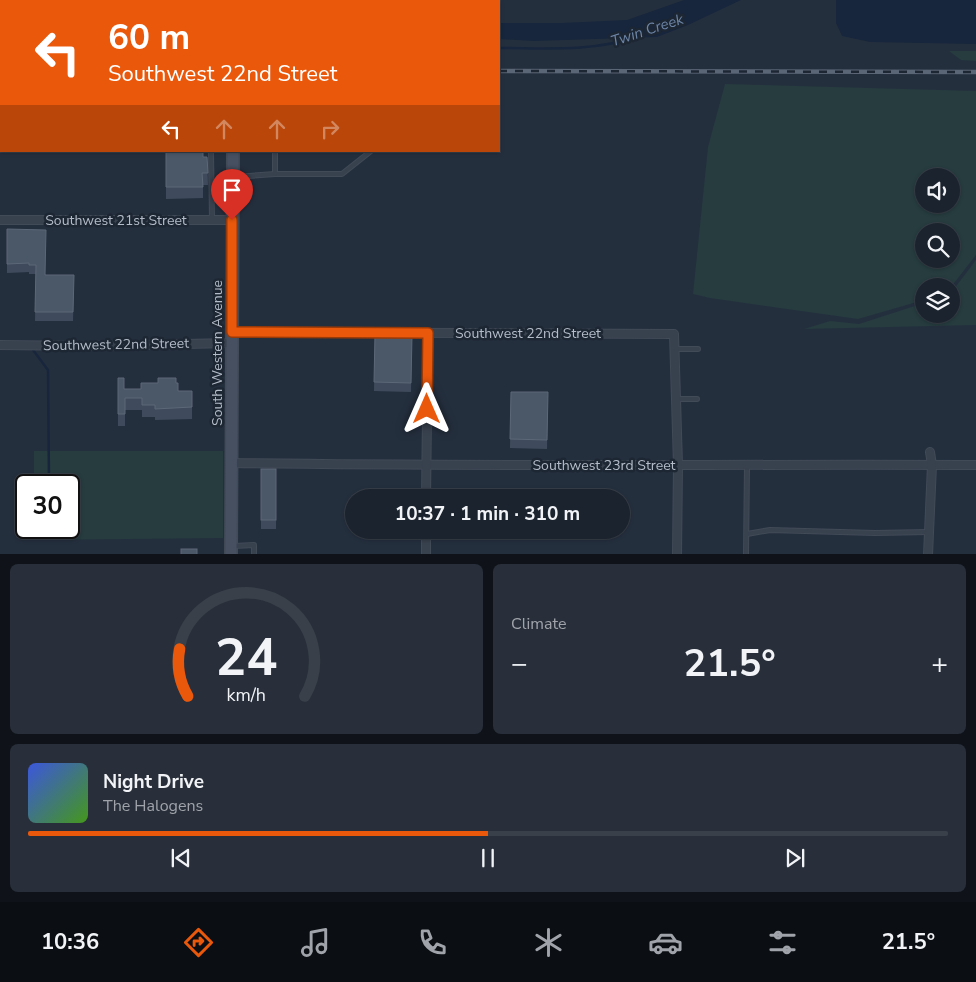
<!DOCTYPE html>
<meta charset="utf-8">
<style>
:root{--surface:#1b232e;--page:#282f3a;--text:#f1f3f6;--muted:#a0a4aa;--line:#39404a;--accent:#ea580c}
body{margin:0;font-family:"Nunito Sans",sans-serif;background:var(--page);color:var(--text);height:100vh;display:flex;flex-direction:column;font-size:19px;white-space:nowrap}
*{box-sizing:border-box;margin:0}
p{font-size:16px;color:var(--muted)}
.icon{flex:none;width:28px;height:28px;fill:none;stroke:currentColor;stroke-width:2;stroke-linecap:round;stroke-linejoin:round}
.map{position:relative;height:554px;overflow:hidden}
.details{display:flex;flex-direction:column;gap:10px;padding:10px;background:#0f1319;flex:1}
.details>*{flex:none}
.guide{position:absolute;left:0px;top:0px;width:500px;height:152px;box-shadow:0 1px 4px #0004,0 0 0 1px var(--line);background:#ea580c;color:#fff;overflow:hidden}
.tools{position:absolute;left:915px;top:168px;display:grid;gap:10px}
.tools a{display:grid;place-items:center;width:45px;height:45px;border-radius:50%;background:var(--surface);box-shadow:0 1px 4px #0004,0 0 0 1px var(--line);font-size:25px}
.speed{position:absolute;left:15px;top:474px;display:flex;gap:10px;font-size:25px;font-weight:700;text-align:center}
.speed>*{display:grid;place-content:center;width:65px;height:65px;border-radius:50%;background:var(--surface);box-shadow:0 1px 4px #0004,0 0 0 1px var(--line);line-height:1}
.speed .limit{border:2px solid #111;border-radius:8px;background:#fff;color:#111}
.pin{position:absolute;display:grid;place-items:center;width:42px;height:42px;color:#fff;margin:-51px -21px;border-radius:50% 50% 50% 0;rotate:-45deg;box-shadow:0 0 5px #0007}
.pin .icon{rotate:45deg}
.me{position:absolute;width:55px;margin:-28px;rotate:0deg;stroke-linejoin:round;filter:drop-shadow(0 0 4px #0008)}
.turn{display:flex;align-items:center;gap:18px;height:105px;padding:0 25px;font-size:22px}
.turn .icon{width:65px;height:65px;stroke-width:2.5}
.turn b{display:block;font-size:35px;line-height:42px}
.lanes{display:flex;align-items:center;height:48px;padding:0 25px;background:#0003;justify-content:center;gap:25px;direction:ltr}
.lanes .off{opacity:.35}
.big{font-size:38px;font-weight:700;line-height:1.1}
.details .tile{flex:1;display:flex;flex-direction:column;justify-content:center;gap:8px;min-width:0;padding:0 18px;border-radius:8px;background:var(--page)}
.details .dial{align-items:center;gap:0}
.dial svg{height:130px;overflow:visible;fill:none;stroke:var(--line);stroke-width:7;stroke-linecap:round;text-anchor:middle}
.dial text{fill:var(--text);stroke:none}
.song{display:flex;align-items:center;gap:15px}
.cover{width:60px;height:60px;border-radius:8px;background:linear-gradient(135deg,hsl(230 70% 55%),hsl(100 70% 35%))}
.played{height:5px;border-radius:2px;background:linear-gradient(90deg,var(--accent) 50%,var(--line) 50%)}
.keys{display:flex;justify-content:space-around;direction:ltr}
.heat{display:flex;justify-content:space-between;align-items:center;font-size:28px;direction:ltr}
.details .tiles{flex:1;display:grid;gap:10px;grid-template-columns:1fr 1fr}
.tile:last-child{grid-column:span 2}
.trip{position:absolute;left:345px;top:489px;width:285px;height:50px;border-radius:25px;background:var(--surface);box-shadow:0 1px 4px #0004,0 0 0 1px var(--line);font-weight:700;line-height:50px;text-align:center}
.tabs{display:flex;height:80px;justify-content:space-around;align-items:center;background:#0b0e12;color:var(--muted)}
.tabs .icon{width:35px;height:35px}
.tabs .selected{color:var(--accent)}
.tabs b{font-size:22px;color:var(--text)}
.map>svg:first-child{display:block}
</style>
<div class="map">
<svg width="976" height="555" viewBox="0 0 976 555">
<rect width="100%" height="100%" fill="#242f3e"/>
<g fill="#263c3f" fill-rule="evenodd">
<polygon points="949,51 976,51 976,61 961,60"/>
<path d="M725,84l251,7v164l-25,32 -27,-1v14l-66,19 -148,-21 -17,-4 15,-147zM951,176v28h-27v-28zM951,231v28h-27v-28z"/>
<polygon points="976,260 976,325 804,329 830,321 859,324 924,303 924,314 951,314 951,293"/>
<rect x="34" y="451" width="14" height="34"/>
<polygon points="49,451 223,451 223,538 34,540 34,528 69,528 69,485 50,485"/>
</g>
<g fill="#17263c">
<polygon points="684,0 741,0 688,25 657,37 534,41 499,39 499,23 561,23 627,20"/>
<polygon points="836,0 976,0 976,44 870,42 842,36 836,23"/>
</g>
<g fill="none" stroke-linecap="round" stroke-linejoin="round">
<g stroke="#17263c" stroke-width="2.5">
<path d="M499,48c45,0 94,4 137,-11"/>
<polyline points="33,350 48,370 49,485"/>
</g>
<defs>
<g id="service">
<polyline points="0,1 82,0"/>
<polyline points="211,152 212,220"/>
<polyline points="275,174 342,174 371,151"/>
<polyline points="235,177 275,174 275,151"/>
<polyline points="674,349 698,349"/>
<polyline points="676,399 697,399"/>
<polyline points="747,534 770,530 875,533 929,532"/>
<polyline points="234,546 254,545 254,555"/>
<polyline points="746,555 747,465"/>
</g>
<g id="minor">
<polyline points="0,220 232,220"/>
<polyline points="232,332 674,334 678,465 677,555"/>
<polyline points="0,345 88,346 232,343"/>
<path d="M231,463c249,4 497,1 745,2"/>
<polyline points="426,498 428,333"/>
<polyline points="426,555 426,530"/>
<polyline points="928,555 932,465 930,452"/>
</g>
<g id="secondary">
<polyline points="233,1 233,0"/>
<polyline points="231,555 233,151"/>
</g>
</defs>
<use href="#service" stroke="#414a57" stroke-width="6"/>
<use href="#minor" stroke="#414a57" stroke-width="10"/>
<use href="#secondary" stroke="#414a57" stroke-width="14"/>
<use href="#service" stroke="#38414e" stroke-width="4"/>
<use href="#minor" stroke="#38414e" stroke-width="8"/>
<use href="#secondary" stroke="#465061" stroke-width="11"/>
<defs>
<g id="rail">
<polyline points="0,71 1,71"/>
<polyline points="499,71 976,72"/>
</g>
</defs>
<use href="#rail" stroke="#5a6575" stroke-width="4.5"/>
<use href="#rail" stroke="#1d2633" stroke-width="2.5" stroke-dasharray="8" stroke-linecap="butt"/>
</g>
<g fill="#3f4b5c">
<polygon points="166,151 203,157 207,157 208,185 203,185 203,198 166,199"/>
<polygon points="7,229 46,275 74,275 73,321 35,321 36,274 29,274 29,272 7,273"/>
<polygon points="375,335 412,335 411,392 374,391"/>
<polygon points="118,378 124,389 141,389 176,383 178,391 192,391 192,419 155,420 155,417 142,417 142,410 125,410 125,426 118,426"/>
<polygon points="511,392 548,392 547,449 510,448"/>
<rect x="261" y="469" width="15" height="60"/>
</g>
<g fill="#4b5868" stroke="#5c6777">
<polygon points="166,151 203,151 203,157 207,157 208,173 202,173 203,187 166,187"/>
<polygon points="7,229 46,230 45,275 74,275 73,312 35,312 36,265 29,265 29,263 7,264"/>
<polygon points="375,335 412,335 411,383 374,382"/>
<polygon points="118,378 124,378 124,389 141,389 141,383 158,383 158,378 176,378 176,383 178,383 178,391 192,391 192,407 155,409 155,405 142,405 142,398 125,398 125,414 118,414"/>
<polygon points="511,392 548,392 547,440 510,439"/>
<rect x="261" y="469" width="15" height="51"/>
<rect x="181" y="549" width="16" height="6"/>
</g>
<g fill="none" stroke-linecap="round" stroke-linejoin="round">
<defs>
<polyline id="route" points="232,220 232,332 428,333 427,409"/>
</defs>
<use href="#route" stroke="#983908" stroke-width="12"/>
<use href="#route" stroke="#ea580c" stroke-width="9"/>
</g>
<g text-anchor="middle" stroke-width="5" stroke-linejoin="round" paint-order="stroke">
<g font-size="14" fill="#b4bcc9" stroke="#1d2633">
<text x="116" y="225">Southwest 21st Street</text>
<text x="528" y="338">Southwest 22nd Street</text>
<text transform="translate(116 344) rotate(-1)" y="5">Southwest 22nd Street</text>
<text transform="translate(217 353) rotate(-90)" y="5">South Western Avenue</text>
<text x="604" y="470">Southwest 23rd Street</text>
</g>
<g font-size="15" font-style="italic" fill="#6d86a8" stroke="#1d2633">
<text transform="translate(647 30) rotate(-18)" y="5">Twin Creek</text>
</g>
</g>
</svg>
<div class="tools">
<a><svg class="icon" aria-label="sound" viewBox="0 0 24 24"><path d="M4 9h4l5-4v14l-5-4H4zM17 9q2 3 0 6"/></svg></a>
<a><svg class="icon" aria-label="search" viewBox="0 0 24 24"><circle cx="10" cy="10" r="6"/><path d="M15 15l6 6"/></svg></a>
<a><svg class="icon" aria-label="layers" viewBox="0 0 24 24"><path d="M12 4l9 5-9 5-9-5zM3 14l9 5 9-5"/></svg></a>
</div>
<div class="speed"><div class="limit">30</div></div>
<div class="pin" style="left:232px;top:220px;background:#d93025"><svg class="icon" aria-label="arrive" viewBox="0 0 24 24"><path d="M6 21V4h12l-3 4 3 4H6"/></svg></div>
<svg class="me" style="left:427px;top:409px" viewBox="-20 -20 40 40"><path d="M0-17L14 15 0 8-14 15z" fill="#ea580c" stroke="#fff" stroke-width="4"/></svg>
<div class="trip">10:37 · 1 min · 310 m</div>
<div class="guide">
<div class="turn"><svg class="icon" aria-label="left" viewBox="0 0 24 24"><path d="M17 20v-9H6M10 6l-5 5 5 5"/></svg><div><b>60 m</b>Southwest 22nd Street</div></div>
<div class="lanes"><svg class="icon" aria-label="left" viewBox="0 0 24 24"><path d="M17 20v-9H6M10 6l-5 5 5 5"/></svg><svg class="icon off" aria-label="ahead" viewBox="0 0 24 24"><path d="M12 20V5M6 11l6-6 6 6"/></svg><svg class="icon off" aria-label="ahead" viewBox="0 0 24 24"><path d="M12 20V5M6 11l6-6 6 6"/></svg><svg class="icon off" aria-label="right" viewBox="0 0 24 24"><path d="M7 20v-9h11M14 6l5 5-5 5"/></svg></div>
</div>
</div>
<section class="details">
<div class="tiles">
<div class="tile dial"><svg viewBox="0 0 100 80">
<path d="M14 69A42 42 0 1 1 86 69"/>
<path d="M14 69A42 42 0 0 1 9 40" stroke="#ea580c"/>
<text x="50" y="56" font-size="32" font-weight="700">24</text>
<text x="50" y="72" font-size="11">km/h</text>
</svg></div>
<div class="tile"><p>Climate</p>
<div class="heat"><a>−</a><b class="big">21.5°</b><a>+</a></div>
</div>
<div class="tile">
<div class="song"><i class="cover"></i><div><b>Night Drive</b><p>The Halogens</p></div></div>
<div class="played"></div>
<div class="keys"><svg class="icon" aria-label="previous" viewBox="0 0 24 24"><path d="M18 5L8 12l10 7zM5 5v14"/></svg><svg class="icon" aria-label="pause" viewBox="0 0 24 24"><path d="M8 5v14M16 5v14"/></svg><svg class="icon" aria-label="next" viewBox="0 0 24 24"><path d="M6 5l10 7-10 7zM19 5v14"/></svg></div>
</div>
</div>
</section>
<nav class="tabs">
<b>10:36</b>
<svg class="icon selected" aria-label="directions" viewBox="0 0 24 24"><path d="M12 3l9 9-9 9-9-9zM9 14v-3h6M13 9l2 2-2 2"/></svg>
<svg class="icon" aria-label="music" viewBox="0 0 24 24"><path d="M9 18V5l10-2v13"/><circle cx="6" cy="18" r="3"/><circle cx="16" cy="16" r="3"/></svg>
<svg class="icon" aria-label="phone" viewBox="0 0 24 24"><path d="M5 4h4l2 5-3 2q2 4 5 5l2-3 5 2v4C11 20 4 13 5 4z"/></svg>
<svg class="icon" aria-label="climate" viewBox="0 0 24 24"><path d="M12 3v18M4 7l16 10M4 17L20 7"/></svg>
<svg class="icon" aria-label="car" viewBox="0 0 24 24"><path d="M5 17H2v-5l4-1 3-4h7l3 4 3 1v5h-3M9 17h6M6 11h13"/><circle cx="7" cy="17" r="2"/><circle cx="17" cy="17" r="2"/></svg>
<svg class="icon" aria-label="filters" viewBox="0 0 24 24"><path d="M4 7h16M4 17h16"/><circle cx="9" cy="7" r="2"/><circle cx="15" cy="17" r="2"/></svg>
<b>21.5°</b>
</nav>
